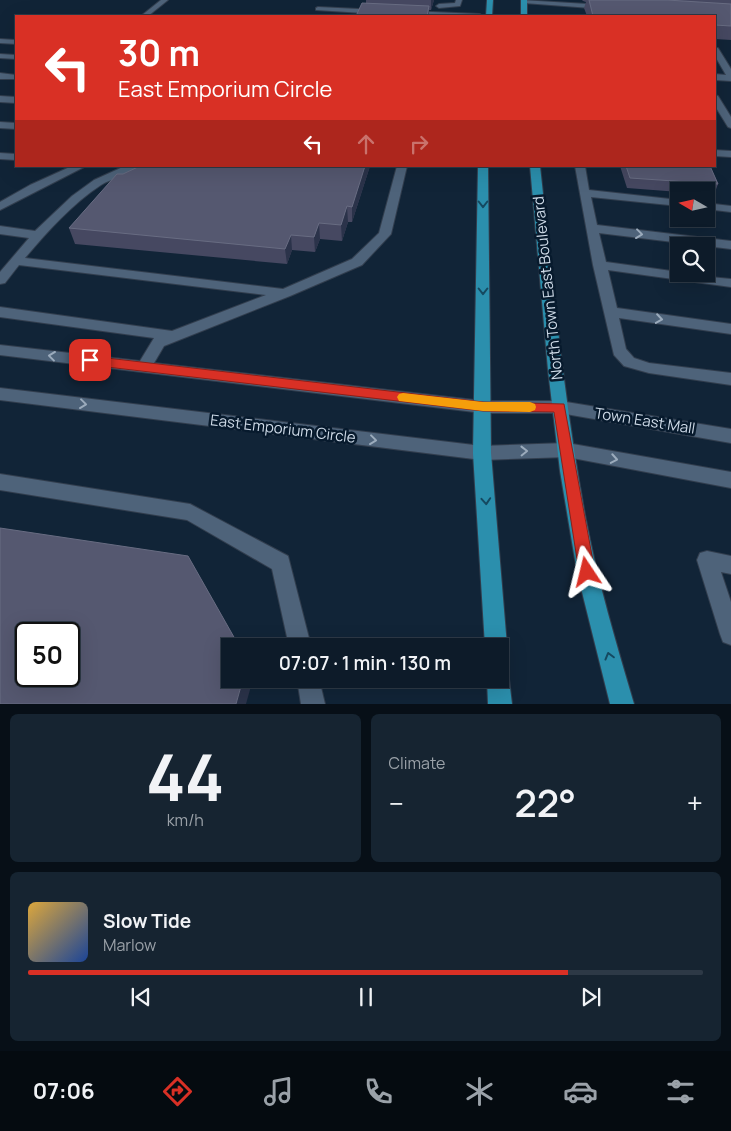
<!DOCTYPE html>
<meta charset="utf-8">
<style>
:root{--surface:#0d1b29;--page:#162431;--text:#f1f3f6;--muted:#9aa1a8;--line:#2d3946;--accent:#d93025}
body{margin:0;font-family:Manrope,sans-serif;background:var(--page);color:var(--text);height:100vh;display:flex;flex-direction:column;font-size:19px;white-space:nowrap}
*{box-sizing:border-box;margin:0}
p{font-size:16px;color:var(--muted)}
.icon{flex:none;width:28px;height:28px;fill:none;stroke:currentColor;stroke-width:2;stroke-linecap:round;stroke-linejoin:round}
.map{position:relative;height:704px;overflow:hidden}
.panel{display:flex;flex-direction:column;gap:10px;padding:10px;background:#070f17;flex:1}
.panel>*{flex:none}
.hud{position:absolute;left:15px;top:15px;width:701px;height:152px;border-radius:0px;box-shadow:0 5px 20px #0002,0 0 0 1px var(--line);background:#d93025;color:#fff;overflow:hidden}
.needle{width:32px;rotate:279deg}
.fabs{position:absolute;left:670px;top:182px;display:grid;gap:10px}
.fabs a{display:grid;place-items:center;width:45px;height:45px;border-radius:0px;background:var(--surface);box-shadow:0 5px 20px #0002,0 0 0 1px var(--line);font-size:25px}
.speed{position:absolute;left:15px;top:622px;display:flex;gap:10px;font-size:25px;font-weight:700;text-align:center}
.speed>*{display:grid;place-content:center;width:65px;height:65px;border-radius:50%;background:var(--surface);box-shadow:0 5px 20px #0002,0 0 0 1px var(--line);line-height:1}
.speed .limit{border:2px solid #111;border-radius:8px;background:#fff;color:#111}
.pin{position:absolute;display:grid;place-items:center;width:42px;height:42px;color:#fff;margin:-21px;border-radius:10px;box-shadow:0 2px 8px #0006}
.me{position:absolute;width:55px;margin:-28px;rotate:350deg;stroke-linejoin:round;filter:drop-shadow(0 0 4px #0008)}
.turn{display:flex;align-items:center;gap:18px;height:105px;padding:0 20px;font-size:22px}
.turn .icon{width:65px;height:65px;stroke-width:2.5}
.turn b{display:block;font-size:35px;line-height:42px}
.lanes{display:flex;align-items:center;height:48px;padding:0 20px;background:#0003;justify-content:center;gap:25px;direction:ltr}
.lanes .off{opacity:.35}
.big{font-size:38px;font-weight:600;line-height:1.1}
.panel .tile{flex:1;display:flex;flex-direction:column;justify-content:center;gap:8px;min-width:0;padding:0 18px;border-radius:8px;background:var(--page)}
.panel .dial{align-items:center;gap:0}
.dial b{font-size:65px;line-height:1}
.song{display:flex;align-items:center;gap:15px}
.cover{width:60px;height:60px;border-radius:8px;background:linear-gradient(135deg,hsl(40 70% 55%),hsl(220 70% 35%))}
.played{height:5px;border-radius:2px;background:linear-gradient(90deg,var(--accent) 80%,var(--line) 80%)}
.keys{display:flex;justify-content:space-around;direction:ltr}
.heat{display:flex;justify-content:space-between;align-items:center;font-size:28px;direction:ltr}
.panel .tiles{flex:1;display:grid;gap:10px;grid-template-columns:1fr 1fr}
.tile:last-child{grid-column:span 2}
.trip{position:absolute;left:221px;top:638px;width:288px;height:50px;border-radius:0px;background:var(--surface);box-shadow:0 5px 20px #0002,0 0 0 1px var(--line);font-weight:600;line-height:50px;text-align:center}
.tab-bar{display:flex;height:80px;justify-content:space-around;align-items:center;background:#050b10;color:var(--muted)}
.tab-bar .icon{width:35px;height:35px}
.tab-bar .current{color:var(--accent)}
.tab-bar b{font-size:22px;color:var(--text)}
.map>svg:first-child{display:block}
</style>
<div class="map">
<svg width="731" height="704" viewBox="0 0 731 704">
<rect width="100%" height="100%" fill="#112437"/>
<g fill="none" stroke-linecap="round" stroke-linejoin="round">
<defs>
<g id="minor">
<polygon points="161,0 168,0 148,16 141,16"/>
<polygon points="456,0 462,0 460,6 439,8 436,6 439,4 455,3"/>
<polygon points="521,0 604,5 607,7 604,9 524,3"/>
<polygon points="318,7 379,10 382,12 379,14 316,10 316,8"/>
<polygon points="409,11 480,14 483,16 407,14 407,12"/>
<polygon points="0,39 16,40 16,44 0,43"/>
<polygon points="715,48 718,48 731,69 731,81 715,80 715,74 726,75 715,56"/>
<polygon points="0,54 16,55 16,59 0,58"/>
<polygon points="0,73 16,75 16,79 0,79"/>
<polygon points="715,95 718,96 731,117 731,128 728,127 715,106"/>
<polygon points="0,96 16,97 16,103 0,102"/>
<polygon points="0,122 16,123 16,129 0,128"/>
<polygon points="715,150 731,151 731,157 715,156"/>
<polygon points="0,153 16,154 16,160 0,159"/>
<polygon points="72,166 86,166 0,210 0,202 30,185"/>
<path d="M125,166h14c-10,10 -27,12 -38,19 -29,19 -54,47 -76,73l258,31 69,-30 27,-26 18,-67h10l-16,68 -29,31 -72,31 -126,50 -10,17 329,38h77l171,28v14l-171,-30h-77l-483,-58v-10l140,16 14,-23 -154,-21v-10l172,24 94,-36 -247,-30 -14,18 -5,1v-12l29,-34 -29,-4v-8l35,5 37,-35 22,-16z"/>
<polygon points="575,166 585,166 589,190 679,200 679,206 591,197 597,225 731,241 731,249 599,233 606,262 679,272 679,274 731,279 731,287 608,270 617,308 731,324 731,334 619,318 626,349 634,358 649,363 731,373 731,385 649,373 624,366 614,355 593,265"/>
<polygon points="706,203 731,206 731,212 706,209"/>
<polygon points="0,388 482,446 567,443 731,472 731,488 567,457 482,460 0,400"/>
<polygon points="0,474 190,504 288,556 311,646 289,646 272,569 187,520 0,490"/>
<polygon points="707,551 731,556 731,574 721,572 731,602 731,645 723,642 720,634 697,560 700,553"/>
<polygon points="297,679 319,679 325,704 301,704"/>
</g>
<g id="major">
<polygon points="487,0 493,0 492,16 486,16"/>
<rect x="521" y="0" width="6" height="16"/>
<polygon points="478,166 488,166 491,453 507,646 504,654 500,655 500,646 485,646 473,453"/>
<path d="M530,166h10c13,118 24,237 46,354 12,62 30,123 48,184h-24l-33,-132 -17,-101 -12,-101z"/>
<polygon points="500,668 506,671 509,679 512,704 488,704 487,679 500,679"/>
</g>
</defs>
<use href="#minor" stroke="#323e4e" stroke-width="2"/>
<use href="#major" stroke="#323e4e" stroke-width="2"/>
<use href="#minor" fill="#4e637a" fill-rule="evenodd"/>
<use href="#major" fill="#2b8fad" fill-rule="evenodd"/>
</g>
<g fill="#464861">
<polygon points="366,0 434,0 431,10 429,10 429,16 356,16 366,3"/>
<polygon points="582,0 731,0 731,40 715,39 715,16 587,16 584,8 586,2 583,1"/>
<polygon points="370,166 352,222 348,222 342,241 320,239 315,252 292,250 287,264 75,244 69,228 123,174"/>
<polygon points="620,166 710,166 718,184 714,195 706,194 706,191 679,191 679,192 627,188"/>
</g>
<g fill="#2b334a">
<polygon points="431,0 434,0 431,10"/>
<polygon points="365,166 370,166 352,222 352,207"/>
<polygon points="347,206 348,222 342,241 341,225"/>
<polygon points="319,223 320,239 315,252 314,237"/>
<polygon points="291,235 292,250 287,264 285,249"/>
<polygon points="243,679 253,679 246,704 236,704"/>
</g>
<g fill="#555870" stroke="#686c82" fill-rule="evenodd">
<polygon points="589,0 667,0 731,4 731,26 715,25 715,16 593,16"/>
<polygon points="362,3 429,6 427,16 356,16"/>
<polygon points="140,166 365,166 352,207 347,206 341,225 319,223 314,237 291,235 285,249 69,228 117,174 123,174"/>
<polygon points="626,166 710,166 718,184 630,178"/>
<path d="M0,528l188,28 51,90h-9v33h13l-7,25h-236zM26,634h43v42h-43z"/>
</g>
<defs><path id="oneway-chevron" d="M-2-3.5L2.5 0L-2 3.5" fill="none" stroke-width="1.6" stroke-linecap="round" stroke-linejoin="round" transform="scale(1.25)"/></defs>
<g stroke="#154960">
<use href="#oneway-chevron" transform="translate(483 204) rotate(90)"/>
<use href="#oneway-chevron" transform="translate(483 291) rotate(90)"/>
<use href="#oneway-chevron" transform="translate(486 501) rotate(86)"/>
<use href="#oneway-chevron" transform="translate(609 656) rotate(-105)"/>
</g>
<g stroke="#9babbc">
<use href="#oneway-chevron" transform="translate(639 234) rotate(7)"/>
<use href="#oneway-chevron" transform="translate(659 319) rotate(8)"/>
<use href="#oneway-chevron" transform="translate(52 356) rotate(-173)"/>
<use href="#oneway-chevron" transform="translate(83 404) rotate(7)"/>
<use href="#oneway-chevron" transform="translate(373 440) rotate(7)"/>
<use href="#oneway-chevron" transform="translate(524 451) rotate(-1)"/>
<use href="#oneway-chevron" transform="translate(614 459) rotate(10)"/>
</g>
<polygon fill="#d93025" stroke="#8d1f18" points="90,356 483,402 564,404 595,572 593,577 587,579 582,577 579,572 554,412 483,411 90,365 84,360"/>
<polygon fill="#f59e0b" points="403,393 483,402 530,402 535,404 536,407 535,410 530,412 483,411 399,401 397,397 399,394"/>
<g text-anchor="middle" stroke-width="5" stroke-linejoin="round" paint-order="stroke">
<g font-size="15" fill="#cfdbe8" stroke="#071a2d">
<text transform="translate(548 288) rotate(-96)" y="5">North Town East Boulevard</text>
<text transform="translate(645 421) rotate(9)" y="5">Town East Mall</text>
<text transform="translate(283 429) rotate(7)" y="5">East Emporium Circle</text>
</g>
</g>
</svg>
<div class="fabs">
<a><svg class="needle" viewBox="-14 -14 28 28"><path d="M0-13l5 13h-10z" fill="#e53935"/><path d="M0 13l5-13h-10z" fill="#9aa1a8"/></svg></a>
<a><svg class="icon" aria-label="search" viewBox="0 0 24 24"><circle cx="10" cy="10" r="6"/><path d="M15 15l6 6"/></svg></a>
</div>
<div class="speed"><div class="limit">50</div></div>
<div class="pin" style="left:90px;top:360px;background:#d93025"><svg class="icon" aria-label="arrive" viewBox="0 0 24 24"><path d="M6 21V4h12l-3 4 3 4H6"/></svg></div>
<svg class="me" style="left:587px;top:572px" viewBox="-20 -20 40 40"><path d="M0-17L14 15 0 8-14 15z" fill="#d93025" stroke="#fff" stroke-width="4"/></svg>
<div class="trip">07:07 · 1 min · 130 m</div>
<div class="hud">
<div class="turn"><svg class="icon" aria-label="left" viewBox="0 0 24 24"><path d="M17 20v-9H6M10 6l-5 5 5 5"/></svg><div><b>30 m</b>East Emporium Circle</div></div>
<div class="lanes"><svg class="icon" aria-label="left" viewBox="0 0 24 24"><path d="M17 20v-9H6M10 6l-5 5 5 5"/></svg><svg class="icon off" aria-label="ahead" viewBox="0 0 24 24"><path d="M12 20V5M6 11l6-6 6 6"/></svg><svg class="icon off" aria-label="right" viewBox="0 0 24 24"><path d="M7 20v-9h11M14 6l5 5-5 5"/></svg></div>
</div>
</div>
<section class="panel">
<div class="tiles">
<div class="tile dial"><b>44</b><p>km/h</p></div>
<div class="tile"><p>Climate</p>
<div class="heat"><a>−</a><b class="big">22°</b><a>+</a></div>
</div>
<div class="tile">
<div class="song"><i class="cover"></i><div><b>Slow Tide</b><p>Marlow</p></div></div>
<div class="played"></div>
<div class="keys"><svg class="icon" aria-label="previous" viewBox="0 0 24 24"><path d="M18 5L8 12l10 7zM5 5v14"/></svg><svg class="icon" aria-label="pause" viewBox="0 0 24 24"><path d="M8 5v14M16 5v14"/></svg><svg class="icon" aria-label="next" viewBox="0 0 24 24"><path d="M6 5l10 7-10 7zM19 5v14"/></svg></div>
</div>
</div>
</section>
<nav class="tab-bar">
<b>07:06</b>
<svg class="icon current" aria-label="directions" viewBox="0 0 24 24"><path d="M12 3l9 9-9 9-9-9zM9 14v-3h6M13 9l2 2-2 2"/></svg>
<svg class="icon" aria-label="music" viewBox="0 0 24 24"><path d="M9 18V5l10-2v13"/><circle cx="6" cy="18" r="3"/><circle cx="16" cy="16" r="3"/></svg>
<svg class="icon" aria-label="phone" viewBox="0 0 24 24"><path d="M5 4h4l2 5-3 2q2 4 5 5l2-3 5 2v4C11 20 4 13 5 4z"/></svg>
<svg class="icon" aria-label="climate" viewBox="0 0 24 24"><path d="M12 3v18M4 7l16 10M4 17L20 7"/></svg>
<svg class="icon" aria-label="car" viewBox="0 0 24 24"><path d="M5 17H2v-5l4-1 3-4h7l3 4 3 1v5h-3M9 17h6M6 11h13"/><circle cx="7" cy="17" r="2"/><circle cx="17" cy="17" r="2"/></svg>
<svg class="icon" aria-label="filters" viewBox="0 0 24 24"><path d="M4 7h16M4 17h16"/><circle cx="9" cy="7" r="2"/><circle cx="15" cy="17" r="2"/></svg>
</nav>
